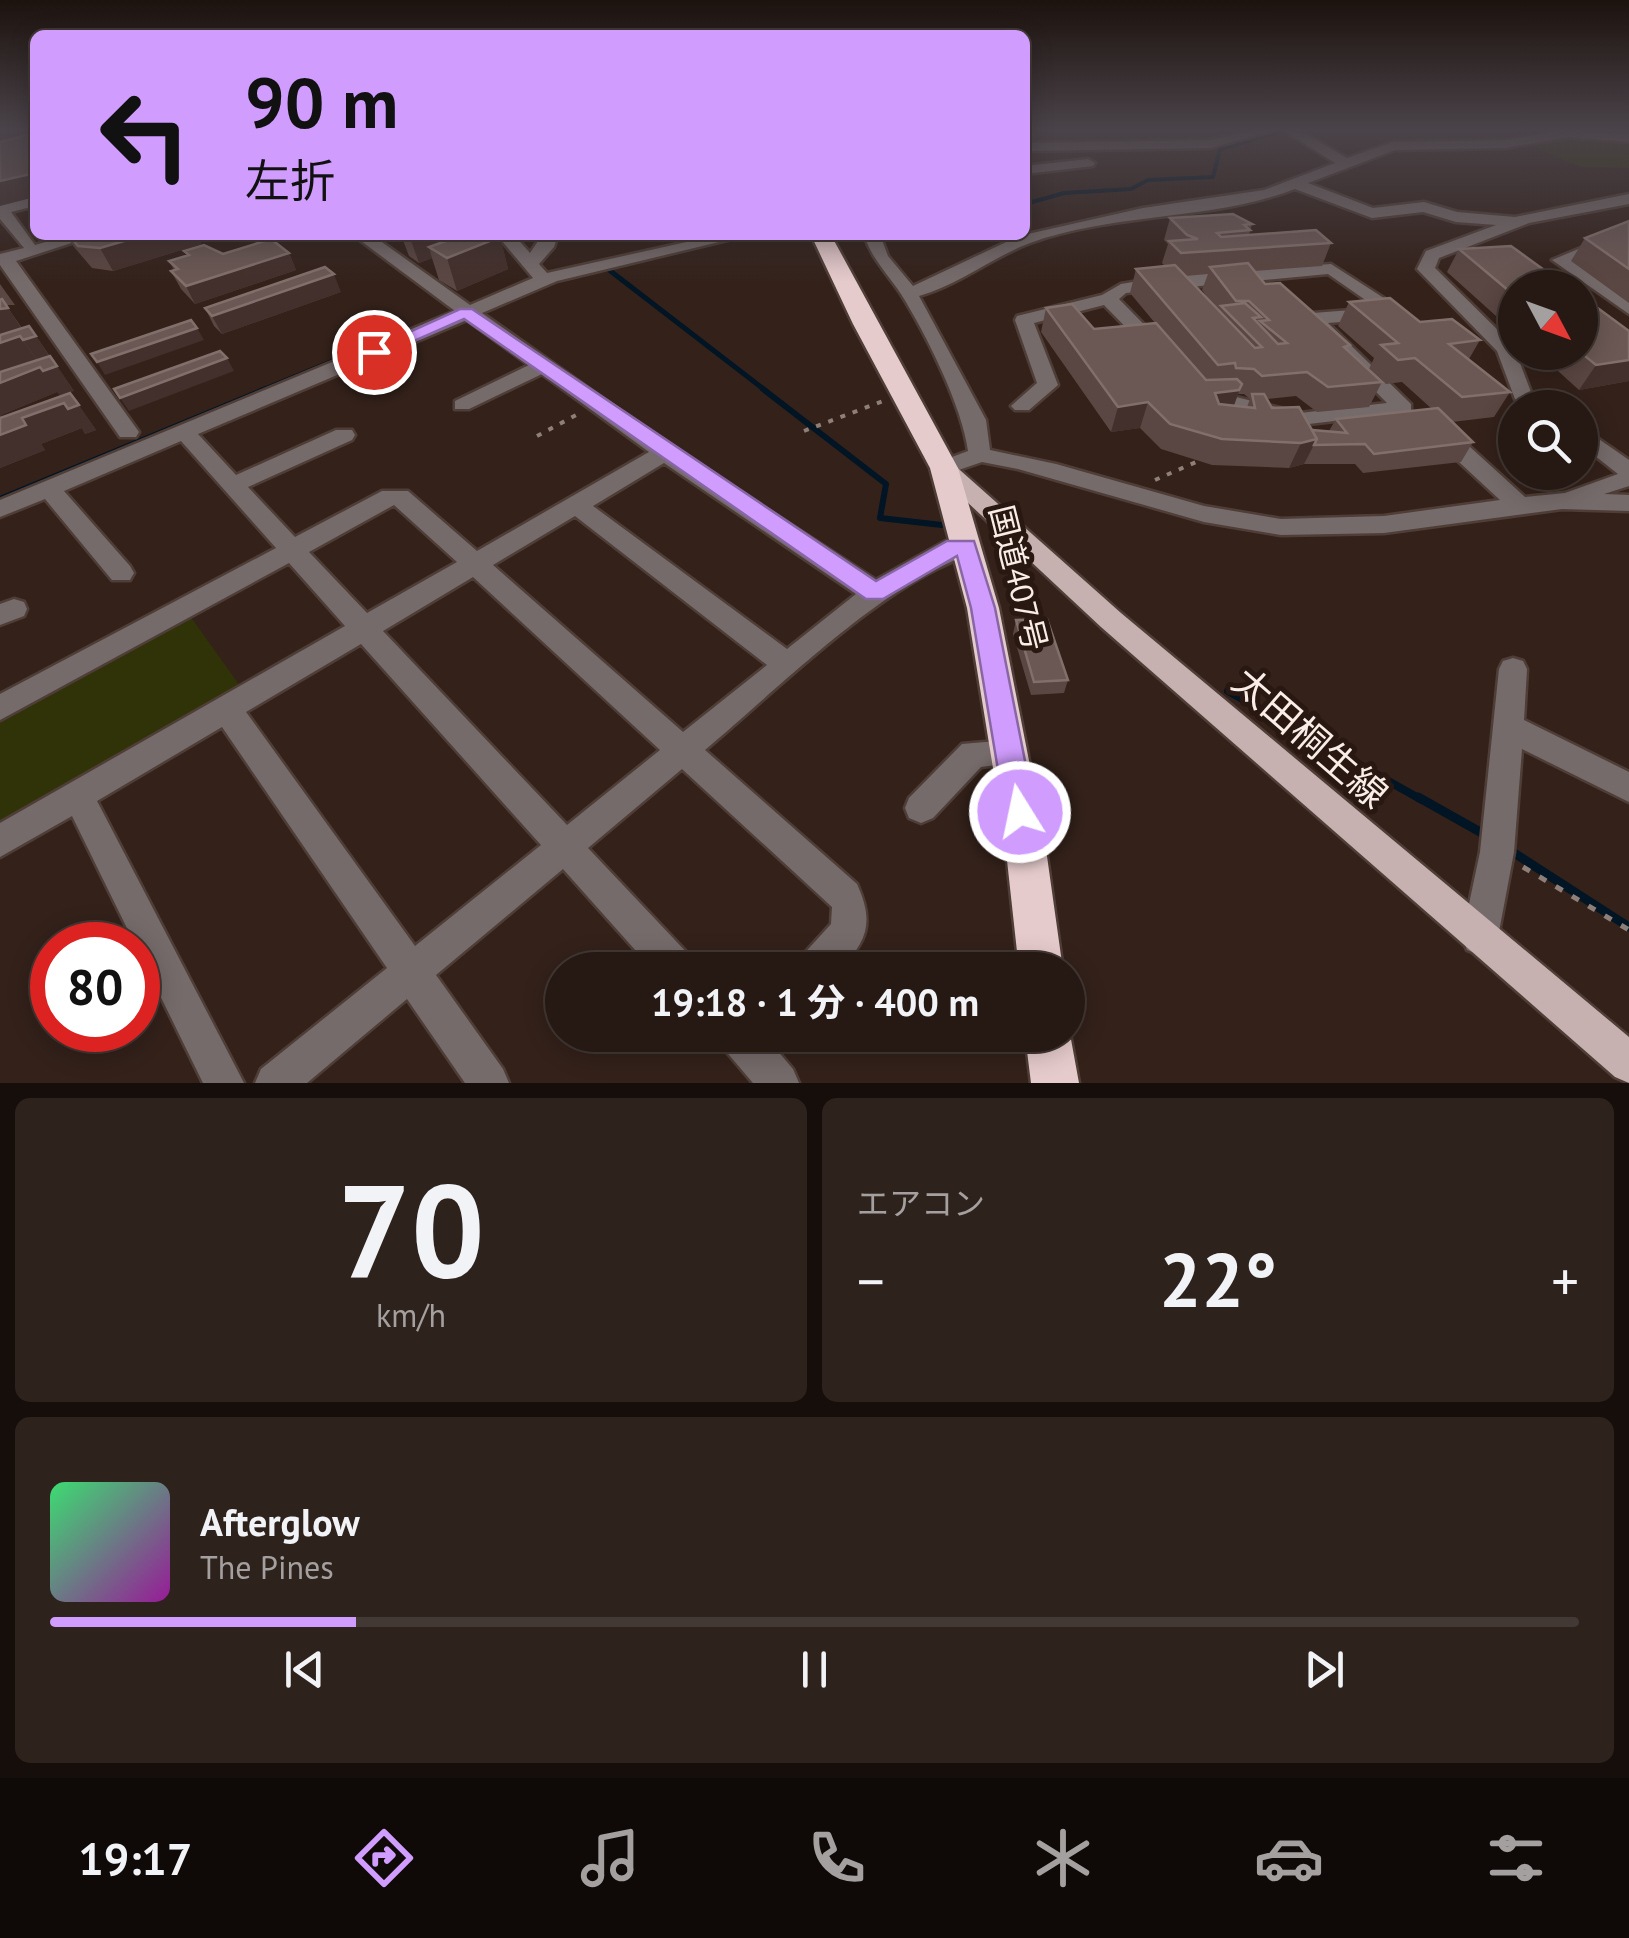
<!DOCTYPE html>
<html lang="ja">
<meta charset="utf-8">
<style>
:root{--surface:#261914;--page:#2e221d;--text:#f1f3f6;--muted:#a4a0a0;--line:#423834;--accent:#d09dfe}
body{margin:0;font-family:"PT Sans","Noto Sans JP",sans-serif;background:var(--page);color:var(--text);height:100vh;display:flex;flex-direction:column;font-size:38px;white-space:nowrap}
*{box-sizing:border-box;margin:0}
p{font-size:32px;color:var(--muted)}
.icon{flex:none;width:55px;height:55px;fill:none;stroke:currentColor;stroke-width:2;stroke-linecap:round;stroke-linejoin:round}
.map{position:relative;height:1083px;overflow:hidden}
.drawer{display:flex;flex-direction:column;gap:15px;padding:15px;background:#150e0b;flex:1}
.drawer>*{flex:none}
.banner{position:absolute;left:30px;top:30px;width:1000px;height:210px;border-radius:15px;box-shadow:0 5px 25px #0003,0 0 0 2px var(--line);background:#d09dfe;color:#111;overflow:hidden}
.needle{width:65px;rotate:131deg}
.tools{position:absolute;left:1498px;top:270px;display:grid;gap:20px}
.tools a{display:grid;place-items:center;width:100px;height:100px;border-radius:50%;background:var(--surface);box-shadow:0 5px 25px #0003,0 0 0 2px var(--line);font-size:50px}
.speed{position:absolute;left:30px;top:922px;display:flex;gap:20px;font-size:50px;font-weight:700;text-align:center}
.speed>*{display:grid;place-content:center;width:130px;height:130px;border-radius:50%;background:var(--surface);box-shadow:0 5px 25px #0003,0 0 0 2px var(--line);line-height:1}
.speed .limit{border:15px solid #d22;background:#fff;color:#111}
.pin{position:absolute;display:grid;place-items:center;width:85px;height:85px;color:#fff;margin:-42px;border:5px solid #fff;border-radius:50%;box-shadow:0 2px 10px #0007}
.me{position:absolute;width:110px;margin:-55px;rotate:350deg;stroke-linejoin:round;filter:drop-shadow(0 0 8px #0008)}
.turn{display:flex;align-items:center;gap:35px;height:210px;padding:0 50px;font-size:45px}
.turn .icon{width:130px;height:130px;stroke-width:2.5}
.turn b{display:block;font-size:70px;line-height:85px}
.big{font-size:75px;font-weight:700;line-height:1.1}
.drawer .widget{flex:1;display:flex;flex-direction:column;justify-content:center;gap:15px;min-width:0;padding:0 35px;border-radius:15px;background:var(--page)}
.drawer .dial{align-items:center;gap:0}
.dial b{font-size:130px;line-height:1}
.song{display:flex;align-items:center;gap:30px}
.cover{width:120px;height:120px;border-radius:15px;background:linear-gradient(135deg,hsl(140 70% 55%),hsl(300 70% 35%))}
.played{height:10px;border-radius:5px;background:linear-gradient(90deg,var(--accent) 20%,var(--line) 20%)}
.keys{display:flex;justify-content:space-around;direction:ltr}
.heat{display:flex;justify-content:space-between;align-items:center;font-size:55px;direction:ltr}
.drawer .tiles{flex:1;display:grid;gap:15px;grid-template-columns:1fr 1fr}
.widget:last-child{grid-column:span 2}
.trip{position:absolute;left:545px;top:952px;width:540px;height:100px;border-radius:50px;background:var(--surface);box-shadow:0 5px 25px #0003,0 0 0 2px var(--line);font-weight:700;line-height:100px;text-align:center}
.tab-bar{display:flex;height:160px;justify-content:space-around;align-items:center;background:#0f0a08;color:var(--muted)}
.tab-bar .icon{width:70px;height:70px}
.tab-bar .current{color:var(--accent)}
.tab-bar b{font-size:45px;color:var(--text)}
.map>svg:first-child{display:block}
</style>
<div class="map">
<svg width="1629" height="1083" viewBox="0 0 1629 1083">
<rect width="100%" height="100%" fill="#33211a"/>
<g fill="#303308">
<polygon points="1585,137 1629,140 1629,168 1580,167 1530,145"/>
<polygon points="190,616 243,690 0,830 0,718"/>
</g>
<g fill="none" stroke-linecap="round" stroke-linejoin="round">
<polyline stroke="#011524" stroke-width="4" points="1025,204 1064,193 1131,189 1148,180 1213,177 1220,149 1282,131"/>
<g stroke="#011524" stroke-width="5">
<polyline points="604,266 766,391"/>
<polyline points="260,391 406,331"/>
</g>
<g stroke="#011524" stroke-width="6">
<polyline points="763,389 886,484 880,518 942,525"/>
<polyline points="0,499 266,389"/>
</g>
<polyline stroke="#011524" stroke-width="8" points="1228,691 1422,800"/>
<g stroke="#011524" stroke-width="9">
<polyline points="1418,797 1489,837"/>
<polyline points="1508,849 1629,927"/>
</g>
<defs>
<g id="minor">
<polygon points="1252,130 1275,130 1210,148 1025,151 1025,143 1210,140"/>
<path d="M1283,130h16l48,28 46,-16 112,-2 58,-10 66,4v8l-61,-5 -63,11 -110,2 -87,33 65,25 51,-6 33,10 58,5 114,-23v10l-100,19 -90,35 -4,10 78,77 18,47 20,16h-25l-11,-9 -18,-48 -80,-82 9,-18 70,-26 -40,-3 -33,-10 -51,6 -77,-29c-84,32 -180,23 -265,54 -38,14 -71,42 -111,53l67,124 4,30 66,14 148,42 77,13 103,-3 116,-16 -69,-64 -3,-5 3,-5h16l78,71 40,-4 53,-19 -38,-30v-18l49,34v26l-25,8 25,1v16l-67,-2 -178,24 -103,2 -77,-13 -186,-53 -36,-7 -38,13 -8,-2 -3,-5 3,-5 32,-12c-6,-45 -42,-117 -67,-157 -14,-21 -29,-35 -37,-59h16l8,21 25,30 106,-50 124,-28 121,-18 71,-27z"/>
<polygon points="1088,159 1095,163 1093,166 1025,174 1025,166"/>
<polygon points="35,196 35,206 11,212 35,245 70,235 96,235 16,261 139,432 136,437 120,437 0,265 0,254 24,248 0,219 0,205"/>
<polygon points="1629,228 1629,239 1573,261 1629,301 1629,314 1552,260"/>
<path d="M353,235h19l98,70 63,-27 -36,-43h17l16,18 12,-18h16l-4,12 -15,17 8,9 171,-38h30l-191,46 -75,32 191,135 203,132 70,-39h29l4,6 -4,6c-88,26 -198,137 -270,197l152,134c17,38 11,56 -17,86h-45l6,-13 30,-33 1,-17 -150,-138 -94,79 103,109 6,13h-44l-90,-101 -127,106 67,94 6,14h-44l-58,-84 -100,84h-52l6,-14 126,-101 -165,-241 -125,74 147,282h-41l-131,-267 -72,41v-34l345,-197 -56,-63 -289,157v-26l276,-146 -95,-107 -117,50 66,75 4,7 -4,7h-18l-67,-81 -45,18v-17l455,-189zM467,320l62,45 -74,36v8h14l73,-35 107,78 -172,99 -69,-60h-26l-87,46 -47,-50 104,-47 3,-5 -3,-5h-16l-100,45 -38,-41zM664,463l192,131 -69,55 -194,-143zM394,505l63,57 -90,51 -58,-61zM575,516l192,149 -84,67 -190,-167zM473,577l187,173 -93,75 -184,-194zM361,644l180,201 -126,101 -169,-234z"/>
<polygon points="1331,264 1404,311 1395,317 1387,314 1378,319 1328,323 1411,404 1411,412 1300,425 1197,399 1194,395 1204,389 1300,413 1387,403 1304,319 1313,313 1377,308 1328,274 1126,293 1119,299 1168,349 1158,355 1151,353 1104,305 1034,323 1058,385 1029,410 1015,410 1011,406 1037,383 1015,320 1017,316 1102,295 1121,284 1169,276"/>
<polygon points="14,599 24,602 27,609 24,616 0,625 0,604"/>
<polygon points="1513,658 1523,661 1527,669 1524,720 1629,772 1629,802 1522,749 1514,852 1498,937 1493,950 1480,955 1467,950 1462,937 1480,852 1499,669 1503,661"/>
<polygon points="1009,740 1020,744 1025,753 1020,762 981,767 933,818 921,823 909,818 905,808 909,798 962,744"/>
<polygon points="718,1035 764,1035 793,1069 799,1083 753,1083 724,1049"/>
</g>
<polygon id="major" points="944,461 952,463 1121,613 1629,1037 1629,1083 1615,1077 1101,627 936,473 933,468"/>
<g id="highway">
<polygon points="811,235 831,235 958,468 999,608 1045,842 1063,970 1019,970 1005,842 967,608 930,468 853,324"/>
<polygon points="1068,1023 1079,1083 1031,1083 1025,1035 1068,1035"/>
</g>
</defs>
<use href="#minor" stroke="#4f3e37" stroke-width="5"/>
<use href="#major" stroke="#4f3e37" stroke-width="5"/>
<use href="#highway" stroke="#4f3e37" stroke-width="5"/>
<g stroke="#8e7f79" stroke-width="4" stroke-dasharray="5 8" stroke-linecap="butt">
<polyline points="804,431 883,401"/>
<polyline points="537,436 580,413"/>
<polyline points="1155,480 1196,462"/>
</g>
<polyline stroke="#8e7f79" stroke-width="5" stroke-dasharray="8 11" stroke-linecap="butt" points="1523,867 1629,930"/>
<use href="#minor" fill="#766b6b" fill-rule="evenodd"/>
<use href="#major" fill="#c6b0b0" fill-rule="evenodd"/>
<use href="#highway" fill="#e6cbcc" fill-rule="evenodd"/>
</g>
<g fill="#5a4642" fill-rule="evenodd">
<path d="M1170,218l82,6 -3,11 82,8 -9,23 -68,5 11,13 83,66 34,32 -13,25 -52,5 -21,-16 -29,3 5,9 40,22 17,1 7,-12 96,-10 -30,-27 -16,2 -17,-15 5,-11 -36,-32 11,-24 131,38 -11,19 41,33 -16,25 -42,5 21,20 -12,20 -98,11 -8,-9h-51l-15,4 -77,-3 -51,-16 -21,-21 -29,4 -70,-100 5,-24 48,21 61,-6 -25,-30 6,-24 29,-3 -3,-3 6,-19 -4,-4zM1208,274l-6,16 10,14 -27,-28zM1238,394h6l6,5 -3,8 -13,-1z"/>
<polygon points="1629,221 1629,303 1571,261 1585,238"/>
<polygon points="66,235 197,235 201,244 113,271 92,268 74,247"/>
<polygon points="401,235 497,235 500,237 508,269 457,291 439,280 432,258 419,263 409,256"/>
<polygon points="1459,249 1515,288 1515,333 1447,272"/>
<polygon points="184,251 223,254 289,253 296,270 195,304 181,289 171,271 174,270 169,261 187,256"/>
<polygon points="0,284 15,305 6,305 8,308 22,328 29,326 74,391 57,392 1,415 2,417 70,393 96,430 85,434 82,428 41,444 45,450 0,468"/>
<polygon points="341,292 222,334 214,326 205,308"/>
<polygon points="1629,331 1629,381 1579,390 1537,352 1580,352"/>
<polygon points="1016,620 1068,680 1064,693 1031,695 1013,634"/>
</g>
<g fill="#432f2b">
<polygon points="5,130 35,130 35,140 0,148 0,131"/>
<polygon points="35,173 35,197 0,206 0,181"/>
<polygon points="145,235 197,235 201,244 113,271 100,248"/>
<polygon points="409,235 487,235 429,247 432,258 419,263"/>
<polygon points="500,237 508,269 457,291 447,258"/>
<polygon points="289,253 296,270 195,304 186,286"/>
<polygon points="334,274 341,292 222,334 212,316"/>
<polygon points="8,308 24,332 0,336 0,309"/>
<polygon points="197,328 204,340 105,375 97,362"/>
<polygon points="20,336 37,360 0,375 0,343"/>
<polygon points="36,336 52,360 40,364 23,340"/>
<polygon points="227,358 234,371 129,411 120,398"/>
<polygon points="1629,360 1629,381 1579,390 1596,365"/>
<polygon points="57,366 74,391 60,396 57,392 1,415 10,431 22,418 64,403 79,405 96,430 85,434 82,428 41,444 45,450 0,468 0,383 40,367"/>
<polygon points="1242,384 1230,415 1206,418 1215,393"/>
<polygon points="1148,402 1140,428 1111,432 1118,407"/>
<polygon points="1317,439 1304,464 1289,468 1301,443"/>
</g>
<g fill="#6b5854" stroke="#816f6b" stroke-width="2.5">
<polygon points="28,135 35,143 35,173 0,181 0,142"/>
<polygon points="1233,214 1252,224 1244,225 1250,230 1217,233 1221,237 1316,230 1331,243 1181,253 1169,241 1198,239 1187,235 1170,218"/>
<polygon points="1629,221 1629,269 1585,238"/>
<polygon points="69,235 145,235 100,248 78,246"/>
<polygon points="462,235 497,235 500,237 447,258 429,247"/>
<polygon points="271,239 289,253 186,286 171,271 178,269 169,261 189,255 184,251 204,245 223,254"/>
<polygon points="1511,246 1569,288 1515,288 1515,296 1459,249"/>
<polygon points="1248,263 1265,284 1280,283 1350,345 1344,347 1382,382 1328,387 1307,372 1262,376 1254,369 1236,368 1235,363 1218,365 1136,269 1175,265 1255,348 1262,347 1221,306 1245,303 1261,317 1253,318 1278,344 1287,343 1260,321 1269,320 1249,301 1236,301 1210,267"/>
<polygon points="325,267 334,274 212,316 205,308"/>
<polygon points="1580,295 1629,331 1629,360 1596,365 1580,352"/>
<polygon points="1390,298 1420,322 1452,319 1480,340 1449,344 1510,392 1462,397 1415,358 1398,360 1381,345 1398,343 1349,302"/>
<polygon points="2,299 8,308 0,309 0,300"/>
<polygon points="1072,304 1094,329 1156,323 1206,380 1237,379 1242,384 1239,390 1215,393 1219,404 1255,408 1252,394 1264,394 1272,408 1299,407 1317,439 1301,443 1222,439 1170,424 1148,402 1118,407 1046,308"/>
<polygon points="191,320 197,328 97,362 91,354"/>
<polygon points="29,326 36,336 23,340 20,336 0,343 0,335"/>
<polygon points="220,351 227,358 120,398 114,389"/>
<polygon points="50,356 57,366 43,371 40,367 0,383 0,372"/>
<polygon points="70,393 79,405 68,409 64,403 22,418 26,425 0,435 0,418"/>
<polygon points="1438,408 1473,442 1374,454 1365,444 1314,445 1317,439 1312,430 1347,433 1336,419"/>
<polygon points="1047,619 1068,680 1034,682 1016,620"/>
</g>
<linearGradient id="sky" x2="0" y2="1"><stop stop-color="#1c120e"/><stop offset="0.46" stop-color="#4a4349"/><stop offset="1" stop-color="#4a4349" stop-opacity="0"/></linearGradient>
<rect width="1629" height="282" fill="url(#sky)"/>
<polygon fill="#d09dfe" stroke="#8766a5" stroke-width="2.5" points="460,309 472,309 876,581 947,541 974,541 995,608 1035,812 1031,822 1020,826 1009,822 1005,812 971,608 957,556 883,599 866,599 464,319 380,356 365,352"/>
<g text-anchor="middle" stroke-width="10" stroke-linejoin="round" paint-order="stroke">
<g font-size="32" fill="#f9ede7" stroke="#291811">
<text transform="translate(1018 578) rotate(76)" y="11">国道407号</text>
</g>
<g font-size="38" fill="#f9ede7" stroke="#291811">
<text transform="translate(1310 738) rotate(41)" y="13">太田桐生線</text>
</g>
</g>
</svg>
<div class="tools">
<a><svg class="needle" viewBox="-14 -14 28 28"><path d="M0-13l5 13h-10z" fill="#e53935"/><path d="M0 13l5-13h-10z" fill="#a4a0a0"/></svg></a>
<a><svg class="icon" aria-label="search" viewBox="0 0 24 24"><circle cx="10" cy="10" r="6"/><path d="M15 15l6 6"/></svg></a>
</div>
<div class="speed"><div class="limit">80</div></div>
<div class="pin" style="left:374px;top:352px;background:#d93025"><svg class="icon" aria-label="arrive" viewBox="0 0 24 24"><path d="M6 21V4h12l-3 4 3 4H6"/></svg></div>
<svg class="me" style="left:1020px;top:812px" viewBox="-20 -20 40 40"><circle r="17" fill="#d09dfe" stroke="#fff" stroke-width="3"/><path d="M0-11L8 9 0 5-8 9z" fill="#fff"/></svg>
<div class="trip">19:18 · 1 分 · 400 m</div>
<div class="banner">
<div class="turn"><svg class="icon" aria-label="left" viewBox="0 0 24 24"><path d="M17 20v-9H6M10 6l-5 5 5 5"/></svg><div><b>90 m</b>左折</div></div>
</div>
</div>
<section class="drawer">
<div class="tiles">
<div class="widget dial"><b>70</b><p>km/h</p></div>
<div class="widget"><p>エアコン</p>
<div class="heat"><a>−</a><b class="big">22°</b><a>+</a></div>
</div>
<div class="widget">
<div class="song"><i class="cover"></i><div><b>Afterglow</b><p>The Pines</p></div></div>
<div class="played"></div>
<div class="keys"><svg class="icon" aria-label="previous" viewBox="0 0 24 24"><path d="M18 5L8 12l10 7zM5 5v14"/></svg><svg class="icon" aria-label="pause" viewBox="0 0 24 24"><path d="M8 5v14M16 5v14"/></svg><svg class="icon" aria-label="next" viewBox="0 0 24 24"><path d="M6 5l10 7-10 7zM19 5v14"/></svg></div>
</div>
</div>
</section>
<nav class="tab-bar">
<b>19:17</b>
<svg class="icon current" aria-label="directions" viewBox="0 0 24 24"><path d="M12 3l9 9-9 9-9-9zM9 14v-3h6M13 9l2 2-2 2"/></svg>
<svg class="icon" aria-label="music" viewBox="0 0 24 24"><path d="M9 18V5l10-2v13"/><circle cx="6" cy="18" r="3"/><circle cx="16" cy="16" r="3"/></svg>
<svg class="icon" aria-label="phone" viewBox="0 0 24 24"><path d="M5 4h4l2 5-3 2q2 4 5 5l2-3 5 2v4C11 20 4 13 5 4z"/></svg>
<svg class="icon" aria-label="climate" viewBox="0 0 24 24"><path d="M12 3v18M4 7l16 10M4 17L20 7"/></svg>
<svg class="icon" aria-label="car" viewBox="0 0 24 24"><path d="M5 17H2v-5l4-1 3-4h7l3 4 3 1v5h-3M9 17h6M6 11h13"/><circle cx="7" cy="17" r="2"/><circle cx="17" cy="17" r="2"/></svg>
<svg class="icon" aria-label="filters" viewBox="0 0 24 24"><path d="M4 7h16M4 17h16"/><circle cx="9" cy="7" r="2"/><circle cx="15" cy="17" r="2"/></svg>
</nav>
